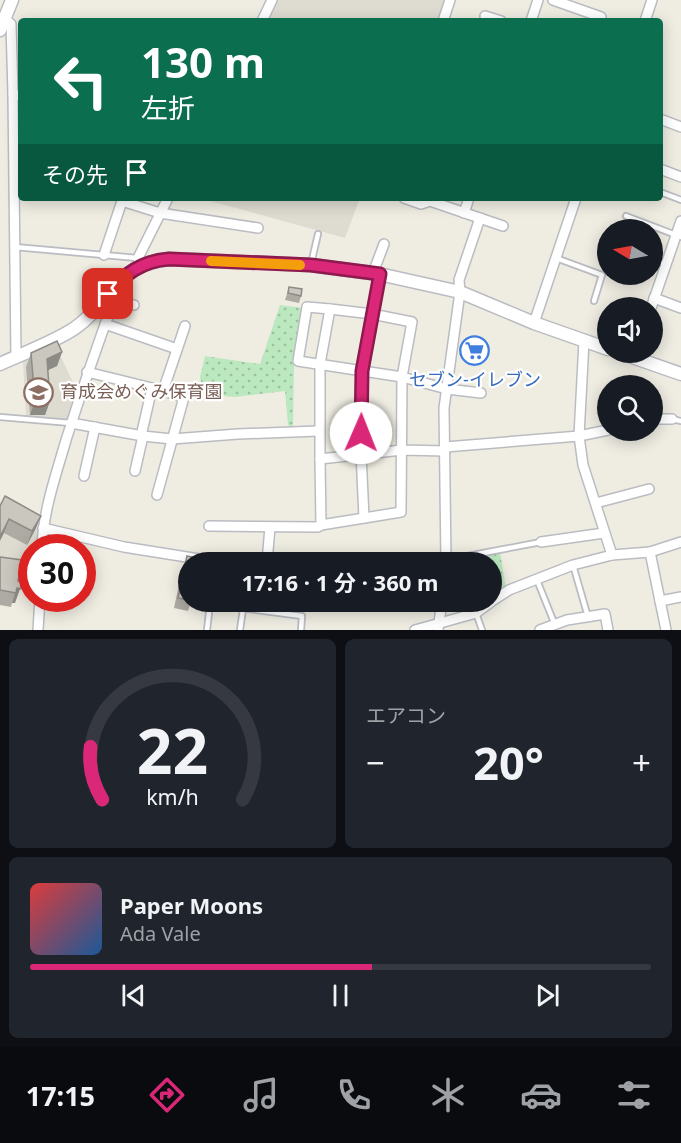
<!DOCTYPE html>
<html lang="ja">
<meta charset="utf-8">
<style>
:root{--surface:#171b24;--page:#20242c;--text:#f1f3f6;--muted:#9ea1a6;--line:#363941;--accent:#db2777}
body{margin:0;font-family:"Noto Sans","Noto Sans JP",sans-serif;background:var(--page);color:var(--text);height:100vh;display:flex;flex-direction:column;font-size:22px;white-space:nowrap}
*{box-sizing:border-box;margin:0}
p{font-size:20px;color:var(--muted)}
.icon{flex:none;width:33px;height:33px;fill:none;stroke:currentColor;stroke-width:2;stroke-linecap:round;stroke-linejoin:round}
.map{position:relative;height:630px;overflow:hidden}
.sheet{display:flex;flex-direction:column;gap:9px;padding:9px;background:#0d0f14;flex:1}
.sheet>*{flex:none}
.top-card{position:absolute;left:18px;top:18px;width:645px;height:183px;border-radius:6px;box-shadow:0 3px 15px #0003;background:#0b6e4f;color:#fff;overflow:hidden}
.needle{width:39px;rotate:280deg}
.fabs{position:absolute;left:597px;top:219px;display:grid;gap:12px}
.fabs a{display:grid;place-items:center;width:66px;height:66px;border-radius:50%;background:var(--surface);box-shadow:0 3px 15px #0003;font-size:30px}
.speed{position:absolute;left:18px;top:534px;display:flex;gap:12px;font-size:30px;font-weight:700;text-align:center}
.speed>*{display:grid;place-content:center;width:78px;height:78px;border-radius:50%;background:var(--surface);box-shadow:0 3px 15px #0003;line-height:1}
.speed .limit{border:9px solid #d22;background:#fff;color:#111}
.pin{position:absolute;display:grid;place-items:center;width:51px;height:51px;color:#fff;margin:-26px;border-radius:12px;box-shadow:0 3px 9px #0006}
.me{position:absolute;width:66px;margin:-33px;rotate:1deg;stroke-linejoin:round;filter:drop-shadow(0 0 4px #0008)}
.turn{display:flex;align-items:center;gap:21px;height:126px;padding:0 24px;font-size:27px}
.turn .icon{width:78px;height:78px;stroke-width:2.5}
.turn b{display:block;font-size:42px;line-height:51px}
.then{display:flex;align-items:center;height:57px;padding:0 24px;background:#0003;gap:12px;font-size:22px}
.big{font-size:45px;font-weight:700;line-height:1.1}
.sheet .card{flex:1;display:flex;flex-direction:column;justify-content:center;gap:9px;min-width:0;padding:0 21px;border-radius:9px;background:var(--page)}
.sheet .dial{align-items:center;gap:0}
.dial svg{height:156px;overflow:visible;fill:none;stroke:var(--line);stroke-width:7;stroke-linecap:round;text-anchor:middle}
.dial text{fill:var(--text);stroke:none}
.song{display:flex;align-items:center;gap:18px}
.cover{width:72px;height:72px;border-radius:9px;background:linear-gradient(135deg,hsl(0 70% 55%),hsl(210 70% 35%))}
.played{height:6px;border-radius:3px;background:linear-gradient(90deg,var(--accent) 55%,var(--line) 55%)}
.keys{display:flex;justify-content:space-around;direction:ltr}
.heat{display:flex;justify-content:space-between;align-items:center;font-size:33px;direction:ltr}
.sheet .tiles{flex:1;display:grid;gap:9px;grid-template-columns:1fr 1fr}
.card:last-child{grid-column:span 2}
.trip{position:absolute;left:178px;top:552px;width:324px;height:60px;border-radius:30px;background:var(--surface);box-shadow:0 3px 15px #0003;font-weight:700;line-height:60px;text-align:center}
.dock{display:flex;height:96px;justify-content:space-around;align-items:center;background:#090b0e;color:var(--muted)}
.dock .icon{width:42px;height:42px}
.dock .on{color:var(--accent)}
.dock b{font-size:27px;color:var(--text)}
.map>svg:first-child{display:block}
</style>
<div class="map">
<svg width="681" height="630" viewBox="0 0 681 630">
<defs>
<pattern id="park-dots" width="8" height="8" patternUnits="userSpaceOnUse" patternTransform="scale(1.5)"><rect width="8" height="8" fill="#bce8c0"/><path d="M2 2h.1M6 6h.1" fill="none" stroke="#9cbfa0" stroke-width="1.8" stroke-linecap="round"/></pattern>
</defs>
<rect width="100%" height="100%" fill="#efede2"/>
<g fill="#dedcd1">
<polygon points="277,0 447,0 440,21 267,21"/>
<polygon points="199,198 360,198 345,238"/>
<polygon points="56,346 75,387 79,389 70,421 26,418 23,361"/>
<polygon points="0,505 40,524 40,547 32,548 31,573 0,567"/>
</g>
<g fill="url(#park-dots)">
<polygon points="280,305 303,308 294,364 293,428 288,425 285,391 235,397 204,394 200,377 205,356 260,364"/>
<polygon points="500,552 506,589 492,598 492,562 452,562"/>
</g>
<g fill="none" stroke-linecap="round" stroke-linejoin="round">
<defs>
<g id="service">
<polyline points="660,192 681,200"/>
<polyline points="626,216 681,237"/>
<polyline points="15,247 137,258"/>
<polyline points="556,258 602,275 594,301"/>
<polyline points="652,258 666,265"/>
<polyline points="311,264 318,234"/>
<polyline points="0,417 71,423"/>
<polyline points="672,419 681,421"/>
<polyline points="446,560 541,542"/>
<polyline points="573,565 588,617"/>
<polyline points="537,580 555,625"/>
<polyline points="476,613 482,630"/>
<polyline points="207,630 210,604 302,616 301,630"/>
<polyline points="240,630 243,609"/>
</g>
<g id="minor">
<polyline points="553,0 601,17"/>
<polyline points="485,16 501,21"/>
<polyline points="5,19 11,24 13,94"/>
<polyline points="262,21 272,0"/>
<polyline points="443,21 450,0"/>
<polyline points="531,21 538,0"/>
<polyline points="645,21 652,0"/>
<polyline points="660,119 681,127"/>
<polyline points="660,169 681,177"/>
<polyline points="404,198 421,204 430,201 503,226"/>
<polyline points="464,213 469,198"/>
<polyline points="104,255 122,201 160,213 258,228"/>
<polyline points="140,266 138,258 168,198"/>
<polyline points="373,273 384,244"/>
<polyline points="654,298 681,308"/>
<polyline points="114,300 134,305"/>
<polyline points="651,308 681,221"/>
<polyline points="330,309 307,307 298,361 402,377 447,389 481,393"/>
<polyline points="534,323 576,198"/>
<polyline points="105,324 177,349"/>
<polyline points="584,341 579,436 583,465 612,555"/>
<polyline points="16,357 13,94 21,96"/>
<polyline points="87,372 152,388"/>
<polyline points="163,391 185,326"/>
<polyline points="652,419 672,419"/>
<polyline points="71,423 143,436 172,439 238,434 318,431"/>
<polyline points="141,436 152,388 184,397 157,495"/>
<polyline points="445,447 579,436 608,430"/>
<polyline points="320,459 321,525"/>
<polyline points="135,471 143,436"/>
<polyline points="84,476 95,427"/>
<polyline points="596,503 649,489"/>
<polyline points="364,518 361,453 362,371 379,274"/>
<polyline points="209,526 318,527 321,525 401,512 402,377 412,322 372,314 330,309 320,364 320,459 402,450 445,451"/>
<polyline points="43,528 124,547 218,562"/>
<polyline points="541,542 604,533"/>
<path d="M42,548c1,-37 14,-73 24,-108 15,-47 31,-94 48,-140l-6,-6"/>
<polyline points="650,552 666,630"/>
<polyline points="267,562 270,527"/>
<polyline points="417,562 446,560"/>
<polyline points="446,562 444,408 460,292 459,280 480,218"/>
<polyline points="492,601 509,590 573,565 612,555 650,552 681,542"/>
<polyline points="660,601 681,597"/>
<polyline points="438,629 442,602"/>
<polyline points="38,630 40,598"/>
<polyline points="415,630 476,613 491,602"/>
<polyline points="540,630 567,620 605,614 608,630"/>
</g>
<g id="tertiary">
<polyline points="0,30 12,0"/>
<polyline points="618,352 681,374"/>
<path d="M0,364c22,-10 56,-23 75,-36 37,-26 40,-64 94,-69l142,6 68,9 81,18 74,31 74,26"/>
</g>
</defs>
<use href="#service" stroke="#babcc2" stroke-width="8"/>
<use href="#minor" stroke="#babcc2" stroke-width="12"/>
<use href="#tertiary" stroke="#babcc2" stroke-width="15"/>
<use href="#service" stroke="#fff" stroke-width="4.5"/>
<use href="#minor" stroke="#fff" stroke-width="9"/>
<use href="#tertiary" stroke="#fff" stroke-width="12"/>
</g>
<g fill="#aeaba4">
<polygon points="289,287 301,296 299,303 285,300"/>
<polygon points="62,352 57,366 47,370 50,401 45,415 30,415 26,367 31,353"/>
<polygon points="5,496 41,516 35,530 27,545 4,533"/>
<polygon points="187,556 189,562 189,602 191,602 188,611 174,608 183,566"/>
<polygon points="0,557 22,560 15,603 12,603 11,607 0,605"/>
</g>
<g fill="#8d8b86">
<polygon points="62,352 57,366 42,373 47,359"/>
<polygon points="35,401 50,401 45,415 30,415"/>
<polygon points="41,516 35,530 27,545 32,531"/>
<polygon points="9,519 4,533 0,541 0,537"/>
<polygon points="17,588 20,589 15,603 12,603"/>
</g>
<g fill="#cac7bf" stroke="#8d8b86" stroke-width="1.5">
<polygon points="289,287 302,289 301,296 288,293"/>
<polygon points="57,341 62,352 47,359 50,401 35,401 31,353"/>
<polygon points="5,496 41,516 32,531 9,519 0,537 0,506"/>
<polygon points="187,556 201,559 200,562 189,562 189,600 178,598"/>
<polygon points="0,557 22,560 18,581 22,581 20,589 17,588 16,593 0,590"/>
</g>
<g fill="none" stroke-linecap="round" stroke-linejoin="round">
<defs>
<path id="route" d="M108,294c16,-20 34,-33 61,-35l142,6 69,9 -18,97 -1,62"/>
</defs>
<use href="#route" stroke="#8e194d" stroke-width="15"/>
<use href="#route" stroke="#db2777" stroke-width="10"/>
<polyline stroke="#f59e0b" stroke-width="10" points="211,261 300,265"/>
</g>
<defs>
<symbol id="supermarket-ring" viewBox="-11 -11 22 22"><circle r="9.5" fill="#fff" stroke="#3f7fe0" stroke-width="1.5"/><path d="M-6-5.5h2.5l.6 2H6L4.5 2H-2.5L-4.4-4H-6ZM-1.5 3.2a1.3 1.3 0 1 0 .1 0ZM3 3.2a1.3 1.3 0 1 0 .1 0Z" fill="#3f7fe0"/></symbol>
<symbol id="school-ring" viewBox="-11 -11 22 22"><circle r="9.5" fill="#fff" stroke="#8d6e63" stroke-width="1.5"/><path d="M0-5L7-2L0 1L-7-2ZM-4 1L0 2.5L4 1V4Q0 6-4 4Z" fill="#8d6e63"/></symbol>
</defs>
<g fill-rule="evenodd">
<use href="#supermarket-ring" x="458" y="334" width="33" height="33"/>
<use href="#school-ring" x="22" y="376" width="33" height="33"/>
</g>
<g text-anchor="middle" stroke-width="4.5" stroke-linejoin="round" paint-order="stroke">
<g font-size="18" fill="#366cbe" stroke="#fff">
<text x="475" y="386">セブン-イレブン</text>
</g>
<g font-size="18" fill="#785e54" stroke="#fff" text-anchor="start">
<text x="60" y="398">育成会めぐみ保育園</text>
</g>
</g>
</svg>
<div class="fabs">
<a><svg class="needle" viewBox="-14 -14 28 28"><path d="M0-13l5 13h-10z" fill="#e53935"/><path d="M0 13l5-13h-10z" fill="#9ea1a6"/></svg></a>
<a><svg class="icon" aria-label="sound" viewBox="0 0 24 24"><path d="M4 9h4l5-4v14l-5-4H4zM17 9q2 3 0 6"/></svg></a>
<a><svg class="icon" aria-label="search" viewBox="0 0 24 24"><circle cx="10" cy="10" r="6"/><path d="M15 15l6 6"/></svg></a>
</div>
<div class="speed"><div class="limit">30</div></div>
<div class="pin" style="left:108px;top:294px;background:#d93025"><svg class="icon" aria-label="arrive" viewBox="0 0 24 24"><path d="M6 21V4h12l-3 4 3 4H6"/></svg></div>
<svg class="me" style="left:361px;top:433px" viewBox="-20 -20 40 40"><circle r="19" fill="#fff"/><path d="M0-13L10 11 0 6-10 11z" fill="#db2777"/></svg>
<div class="trip">17:16 · 1 分 · 360 m</div>
<div class="top-card">
<div class="turn"><svg class="icon" aria-label="left" viewBox="0 0 24 24"><path d="M17 20v-9H6M10 6l-5 5 5 5"/></svg><div><b>130 m</b>左折</div></div>
<div class="then">その先<svg class="icon" aria-label="arrive" viewBox="0 0 24 24"><path d="M6 21V4h12l-3 4 3 4H6"/></svg></div>
</div>
</div>
<section class="sheet">
<div class="tiles">
<div class="card dial"><svg viewBox="0 0 100 80">
<path d="M14 69A42 42 0 1 1 86 69"/>
<path d="M14 69A42 42 0 0 1 8 42" stroke="#db2777"/>
<text x="50" y="56" font-size="32" font-weight="700">22</text>
<text x="50" y="72" font-size="11">km/h</text>
</svg></div>
<div class="card"><p>エアコン</p>
<div class="heat"><a>−</a><b class="big">20°</b><a>+</a></div>
</div>
<div class="card">
<div class="song"><i class="cover"></i><div><b>Paper Moons</b><p>Ada Vale</p></div></div>
<div class="played"></div>
<div class="keys"><svg class="icon" aria-label="previous" viewBox="0 0 24 24"><path d="M18 5L8 12l10 7zM5 5v14"/></svg><svg class="icon" aria-label="pause" viewBox="0 0 24 24"><path d="M8 5v14M16 5v14"/></svg><svg class="icon" aria-label="next" viewBox="0 0 24 24"><path d="M6 5l10 7-10 7zM19 5v14"/></svg></div>
</div>
</div>
</section>
<nav class="dock">
<b>17:15</b>
<svg class="icon on" aria-label="directions" viewBox="0 0 24 24"><path d="M12 3l9 9-9 9-9-9zM9 14v-3h6M13 9l2 2-2 2"/></svg>
<svg class="icon" aria-label="music" viewBox="0 0 24 24"><path d="M9 18V5l10-2v13"/><circle cx="6" cy="18" r="3"/><circle cx="16" cy="16" r="3"/></svg>
<svg class="icon" aria-label="phone" viewBox="0 0 24 24"><path d="M5 4h4l2 5-3 2q2 4 5 5l2-3 5 2v4C11 20 4 13 5 4z"/></svg>
<svg class="icon" aria-label="climate" viewBox="0 0 24 24"><path d="M12 3v18M4 7l16 10M4 17L20 7"/></svg>
<svg class="icon" aria-label="car" viewBox="0 0 24 24"><path d="M5 17H2v-5l4-1 3-4h7l3 4 3 1v5h-3M9 17h6M6 11h13"/><circle cx="7" cy="17" r="2"/><circle cx="17" cy="17" r="2"/></svg>
<svg class="icon" aria-label="filters" viewBox="0 0 24 24"><path d="M4 7h16M4 17h16"/><circle cx="9" cy="7" r="2"/><circle cx="15" cy="17" r="2"/></svg>
</nav>
